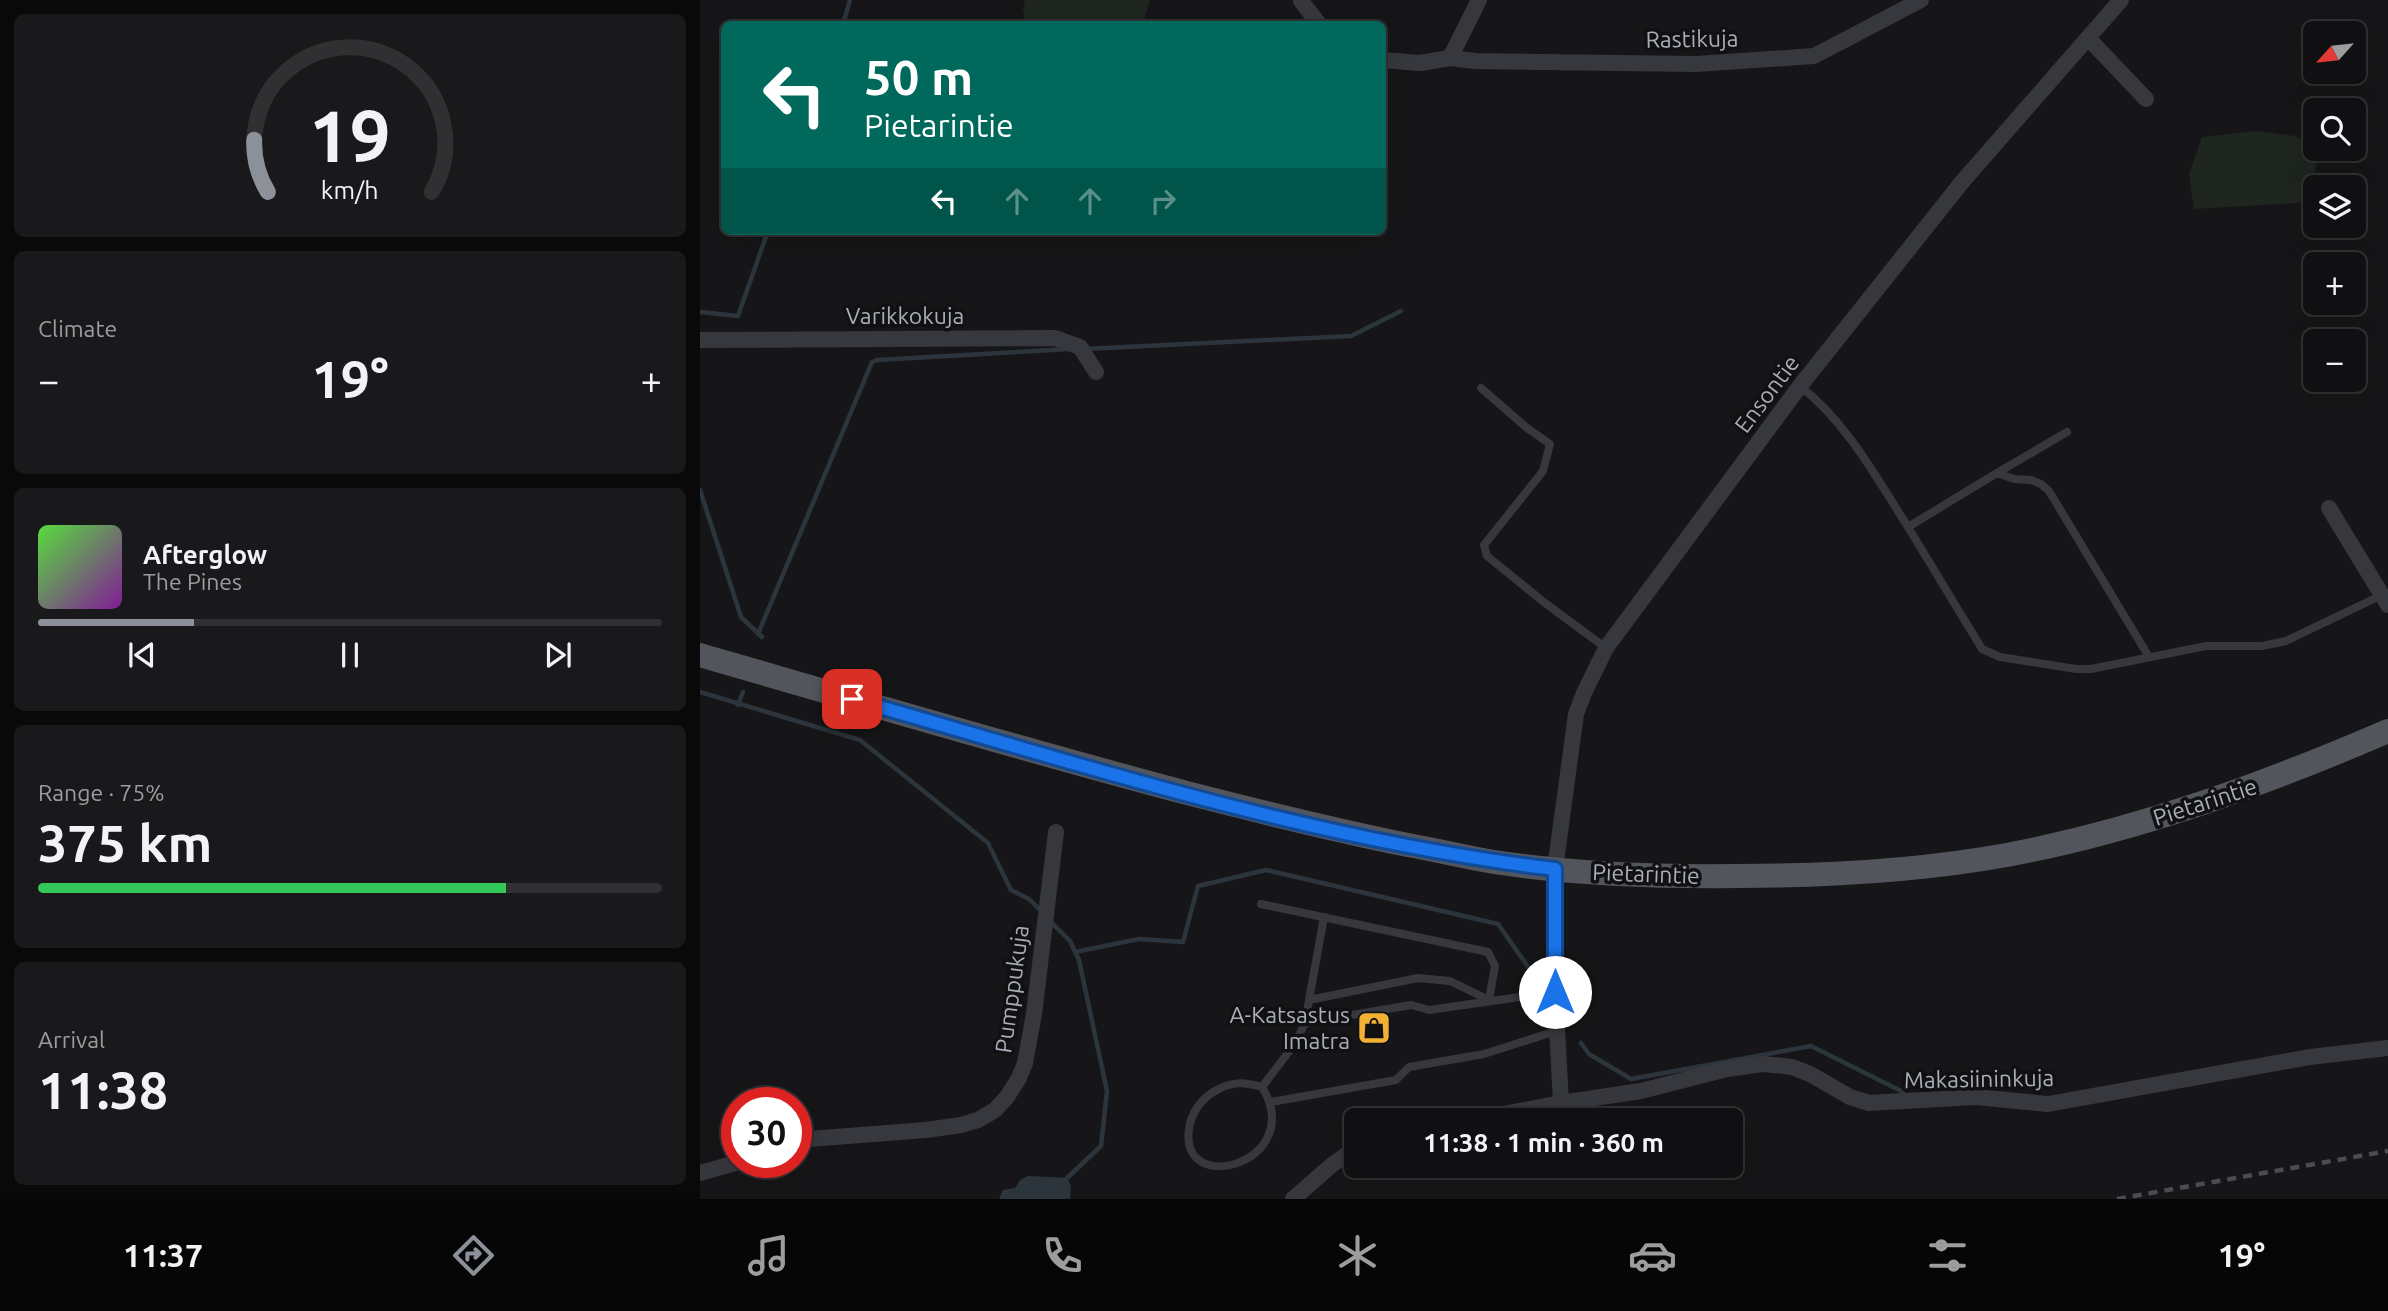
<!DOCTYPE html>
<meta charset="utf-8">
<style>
:root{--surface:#101012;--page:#19191b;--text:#f1f3f6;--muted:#9c9d9f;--line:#303032;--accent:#8c9099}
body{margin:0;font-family:Ubuntu,sans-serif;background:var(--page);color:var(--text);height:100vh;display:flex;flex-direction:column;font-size:26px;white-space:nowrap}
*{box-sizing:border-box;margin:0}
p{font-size:23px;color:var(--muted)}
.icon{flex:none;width:38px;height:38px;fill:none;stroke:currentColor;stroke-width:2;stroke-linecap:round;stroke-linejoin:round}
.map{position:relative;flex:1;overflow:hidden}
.details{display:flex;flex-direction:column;gap:14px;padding:14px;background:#09090a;width:700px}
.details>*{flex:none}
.top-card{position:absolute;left:21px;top:21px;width:665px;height:214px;border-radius:10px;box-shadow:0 7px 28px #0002,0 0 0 2px var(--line);background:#00695c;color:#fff;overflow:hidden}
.needle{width:46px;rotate:243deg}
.fabs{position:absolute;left:1603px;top:21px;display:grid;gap:14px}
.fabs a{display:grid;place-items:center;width:63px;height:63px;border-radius:10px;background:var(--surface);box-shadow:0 7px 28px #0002,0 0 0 2px var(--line);font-size:35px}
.speed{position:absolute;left:21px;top:1087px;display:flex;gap:14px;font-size:35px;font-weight:700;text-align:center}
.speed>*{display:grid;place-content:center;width:91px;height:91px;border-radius:50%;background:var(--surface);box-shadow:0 7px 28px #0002,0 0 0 2px var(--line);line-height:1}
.speed .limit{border:10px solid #d22;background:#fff;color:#111}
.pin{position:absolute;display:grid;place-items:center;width:60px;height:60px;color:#fff;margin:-30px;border-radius:14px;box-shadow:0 4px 10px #0006}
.me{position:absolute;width:77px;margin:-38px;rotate:0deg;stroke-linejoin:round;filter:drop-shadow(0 0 5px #0008)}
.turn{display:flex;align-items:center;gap:24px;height:147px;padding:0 28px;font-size:32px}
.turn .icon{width:91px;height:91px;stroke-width:2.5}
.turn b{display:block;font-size:49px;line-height:60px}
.lanes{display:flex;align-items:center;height:66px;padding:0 28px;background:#0003;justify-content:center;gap:35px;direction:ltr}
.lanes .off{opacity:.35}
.big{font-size:52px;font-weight:600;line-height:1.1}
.details .widget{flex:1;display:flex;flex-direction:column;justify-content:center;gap:10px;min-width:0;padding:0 24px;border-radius:10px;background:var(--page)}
.details .dial{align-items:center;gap:0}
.dial svg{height:182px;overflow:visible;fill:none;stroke:var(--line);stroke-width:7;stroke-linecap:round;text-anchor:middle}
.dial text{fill:var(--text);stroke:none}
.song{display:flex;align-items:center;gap:21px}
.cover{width:84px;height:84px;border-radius:10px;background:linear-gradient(135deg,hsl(110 70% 55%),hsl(290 70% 35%))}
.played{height:7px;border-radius:4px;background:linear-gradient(90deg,var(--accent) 25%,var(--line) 25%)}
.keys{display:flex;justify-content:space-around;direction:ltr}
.heat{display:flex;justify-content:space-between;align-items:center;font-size:38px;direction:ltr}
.charge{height:10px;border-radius:5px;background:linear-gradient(90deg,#34c759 75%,var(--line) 0)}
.trip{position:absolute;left:644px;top:1108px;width:399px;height:70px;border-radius:10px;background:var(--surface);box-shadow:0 7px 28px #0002,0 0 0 2px var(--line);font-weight:600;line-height:70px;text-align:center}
.menu{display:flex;height:112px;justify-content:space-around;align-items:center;background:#060607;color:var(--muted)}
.menu .icon{width:49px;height:49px}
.menu .selected{color:var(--accent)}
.menu b{font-size:32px;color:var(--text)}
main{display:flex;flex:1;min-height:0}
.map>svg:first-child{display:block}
</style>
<main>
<section class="details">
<div class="widget dial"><svg viewBox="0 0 100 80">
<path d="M14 69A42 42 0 1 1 86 69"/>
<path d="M14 69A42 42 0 0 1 8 46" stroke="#8c9099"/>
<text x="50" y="56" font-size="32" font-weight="700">19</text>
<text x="50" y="72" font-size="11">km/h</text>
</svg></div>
<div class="widget"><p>Climate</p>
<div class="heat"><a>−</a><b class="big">19°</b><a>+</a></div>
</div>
<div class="widget">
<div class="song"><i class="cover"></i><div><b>Afterglow</b><p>The Pines</p></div></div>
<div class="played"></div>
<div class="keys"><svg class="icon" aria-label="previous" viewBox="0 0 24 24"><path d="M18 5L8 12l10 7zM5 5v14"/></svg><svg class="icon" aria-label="pause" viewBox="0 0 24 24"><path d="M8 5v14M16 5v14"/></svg><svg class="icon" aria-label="next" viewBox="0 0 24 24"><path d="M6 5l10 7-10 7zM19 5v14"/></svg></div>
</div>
<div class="widget"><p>Range · 75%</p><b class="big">375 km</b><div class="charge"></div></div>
<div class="widget"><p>Arrival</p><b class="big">11:38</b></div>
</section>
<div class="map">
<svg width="1688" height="1199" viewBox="0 0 1688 1199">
<rect width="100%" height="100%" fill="#161618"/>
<g fill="#1e261f">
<polygon points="325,0 450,0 443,24 326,24 323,9"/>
<polygon points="1556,131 1595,136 1615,146 1617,149 1613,199 1597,203 1494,209 1489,174 1502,137"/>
</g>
<polygon fill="#2c353c" points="328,1176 367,1178 371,1186 370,1199 299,1199 303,1190 315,1188 320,1180"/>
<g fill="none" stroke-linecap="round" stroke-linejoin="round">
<g stroke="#2c353c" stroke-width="4.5">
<polyline points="143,24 150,0"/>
<polyline points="0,312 38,316 68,231"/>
<polyline points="385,349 651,336 701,311"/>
<polyline points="0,490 41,617 62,637"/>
<polyline points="58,634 172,362 177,360 369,349"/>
<polyline points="0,692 160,740 288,843 311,890 329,899 341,911"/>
<polyline points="38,705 43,692"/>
<polyline points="349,920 370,941 379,960 407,1091 401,1146 367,1178"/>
<polyline points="375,952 439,939 483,942 498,886 566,870 798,924 843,988"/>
<polyline points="881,1043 889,1054 931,1079 1111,1046 1203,1092"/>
</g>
<g stroke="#37383d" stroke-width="8">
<path d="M1100,386c47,37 76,91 108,141"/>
<polyline points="781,388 827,428 850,444 843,471 784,545 787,556 845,603 906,648"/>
<polyline points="1297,473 1367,432"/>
<polyline points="1449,657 1349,491 1341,484 1331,480 1314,479 1297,473 1208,527 1282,649 1300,657 1376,669 1391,669 1506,646 1562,646 1586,641 1682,595"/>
<polyline points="561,904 788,952 795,966 789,1000 750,981 718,978 609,1000 605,1023"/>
<polyline points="609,1000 624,917"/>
<path d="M562,1087c46,75 -83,112 -73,42 2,-16 12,-30 26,-38 17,-10 29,-9 47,-4l32,-42 11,-22 106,-18 18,5 126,-18"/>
<polyline points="571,1102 696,1080 709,1067 784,1054 856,1031"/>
</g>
<g stroke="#37383d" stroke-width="16">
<polyline points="1421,0 1262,182 1100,386 906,648 884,693 876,714 855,869 855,992 861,1103 941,1091 1027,1069 1063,1064 1092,1067 1110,1074 1150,1097 1169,1103 1276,1097 1348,1104 1610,1057 1688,1048"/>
<polyline points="601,1 619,24"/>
<polyline points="1388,38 1446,99"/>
<polyline points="750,58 779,0"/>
<polyline points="682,60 720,63 750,58 775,61 996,64 1114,56 1221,0"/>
<polyline points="0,340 355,338 380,347 396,372"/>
<polyline points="1629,508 1688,605"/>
<polyline points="773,1120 861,1103"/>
<polyline points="96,1140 226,1130 261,1125 278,1120 295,1110 307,1097 319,1078 325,1063 334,1014 356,832"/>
<polyline points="0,1173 39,1162"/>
<polyline points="593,1199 633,1164 656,1148"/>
</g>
<path stroke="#53555c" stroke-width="24" d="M0,655c162,47 324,95 487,138 74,19 147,37 221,52 28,5 57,12 86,17 80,12 162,15 243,14 90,0 181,-5 270,-21 132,-25 258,-71 381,-124"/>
<polyline stroke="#4a4c52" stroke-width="4.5" stroke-dasharray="9 7" stroke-linecap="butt" points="1417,1199 1688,1151"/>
</g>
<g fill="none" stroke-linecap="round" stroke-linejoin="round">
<defs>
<path id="route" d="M152,699c231,66 464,142 703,170v123"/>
</defs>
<use href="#route" stroke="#114b97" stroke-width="18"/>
<use href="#route" stroke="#1a73e8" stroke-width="12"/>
</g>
<defs>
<symbol id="shop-square" viewBox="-11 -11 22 22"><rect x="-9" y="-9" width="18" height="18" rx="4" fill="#f2b134" stroke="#111113"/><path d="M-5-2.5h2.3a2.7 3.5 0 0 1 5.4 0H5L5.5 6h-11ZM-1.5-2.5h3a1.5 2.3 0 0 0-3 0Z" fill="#111"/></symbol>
</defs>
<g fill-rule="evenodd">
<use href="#shop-square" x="655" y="1009" width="38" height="38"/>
</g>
<g text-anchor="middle" stroke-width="7" stroke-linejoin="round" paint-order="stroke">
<g font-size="23" fill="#a8adb8" stroke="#111113">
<text transform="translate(992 39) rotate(-1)" y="8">Rastikuja</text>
<text x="205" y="324">Varikkokuja</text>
<text transform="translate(1067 394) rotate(-53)" y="8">Ensontie</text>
<text transform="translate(1505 802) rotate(-18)" y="8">Pietarintie</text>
<text transform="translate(946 874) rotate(2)" y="8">Pietarintie</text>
<text transform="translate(312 989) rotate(-82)" y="8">Pumppukuja</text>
<text transform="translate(1279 1079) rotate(-1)" y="8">Makasiininkuja</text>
</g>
<g font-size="23" fill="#a8adb8" stroke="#111113" text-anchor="end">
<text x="650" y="1023">A-Katsastus<tspan x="650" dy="26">Imatra</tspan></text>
</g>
</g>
</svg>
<div class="fabs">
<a><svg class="needle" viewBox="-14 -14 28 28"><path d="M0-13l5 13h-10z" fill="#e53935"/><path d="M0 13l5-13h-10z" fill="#9c9d9f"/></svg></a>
<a><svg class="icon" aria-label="search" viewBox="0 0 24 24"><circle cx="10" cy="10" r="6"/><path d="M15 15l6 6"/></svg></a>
<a><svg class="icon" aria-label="layers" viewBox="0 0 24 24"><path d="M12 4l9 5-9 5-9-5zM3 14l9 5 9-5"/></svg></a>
<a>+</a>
<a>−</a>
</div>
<div class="speed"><div class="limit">30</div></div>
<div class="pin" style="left:152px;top:699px;background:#d93025"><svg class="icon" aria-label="arrive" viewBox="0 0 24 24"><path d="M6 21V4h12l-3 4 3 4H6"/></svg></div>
<svg class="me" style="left:855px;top:992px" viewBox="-20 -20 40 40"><circle r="19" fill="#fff"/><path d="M0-13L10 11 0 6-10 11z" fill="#1a73e8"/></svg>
<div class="trip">11:38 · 1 min · 360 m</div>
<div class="top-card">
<div class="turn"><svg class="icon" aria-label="left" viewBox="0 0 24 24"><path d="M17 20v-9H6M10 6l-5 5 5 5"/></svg><div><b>50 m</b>Pietarintie</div></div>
<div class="lanes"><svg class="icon" aria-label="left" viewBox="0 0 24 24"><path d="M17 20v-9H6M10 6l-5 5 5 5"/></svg><svg class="icon off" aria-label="ahead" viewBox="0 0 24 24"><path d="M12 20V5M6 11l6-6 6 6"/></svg><svg class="icon off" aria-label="ahead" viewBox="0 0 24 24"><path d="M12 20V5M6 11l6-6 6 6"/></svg><svg class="icon off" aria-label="right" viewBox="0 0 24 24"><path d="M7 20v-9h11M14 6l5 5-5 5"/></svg></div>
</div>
</div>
</main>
<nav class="menu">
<b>11:37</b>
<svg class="icon selected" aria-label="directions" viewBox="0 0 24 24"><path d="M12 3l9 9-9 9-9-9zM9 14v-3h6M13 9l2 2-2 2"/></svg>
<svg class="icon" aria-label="music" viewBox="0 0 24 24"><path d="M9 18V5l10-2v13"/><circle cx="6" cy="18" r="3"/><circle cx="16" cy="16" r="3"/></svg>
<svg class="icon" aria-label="phone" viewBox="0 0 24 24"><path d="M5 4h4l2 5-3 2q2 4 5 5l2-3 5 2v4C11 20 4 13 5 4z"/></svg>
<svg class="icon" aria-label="climate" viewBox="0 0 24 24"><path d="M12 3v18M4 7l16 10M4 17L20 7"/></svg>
<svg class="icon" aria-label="car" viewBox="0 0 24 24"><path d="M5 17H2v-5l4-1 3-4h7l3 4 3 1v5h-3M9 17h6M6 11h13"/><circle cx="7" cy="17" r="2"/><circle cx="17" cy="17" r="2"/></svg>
<svg class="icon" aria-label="filters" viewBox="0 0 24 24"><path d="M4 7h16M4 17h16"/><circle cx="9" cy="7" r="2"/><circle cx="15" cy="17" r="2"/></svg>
<b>19°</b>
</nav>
